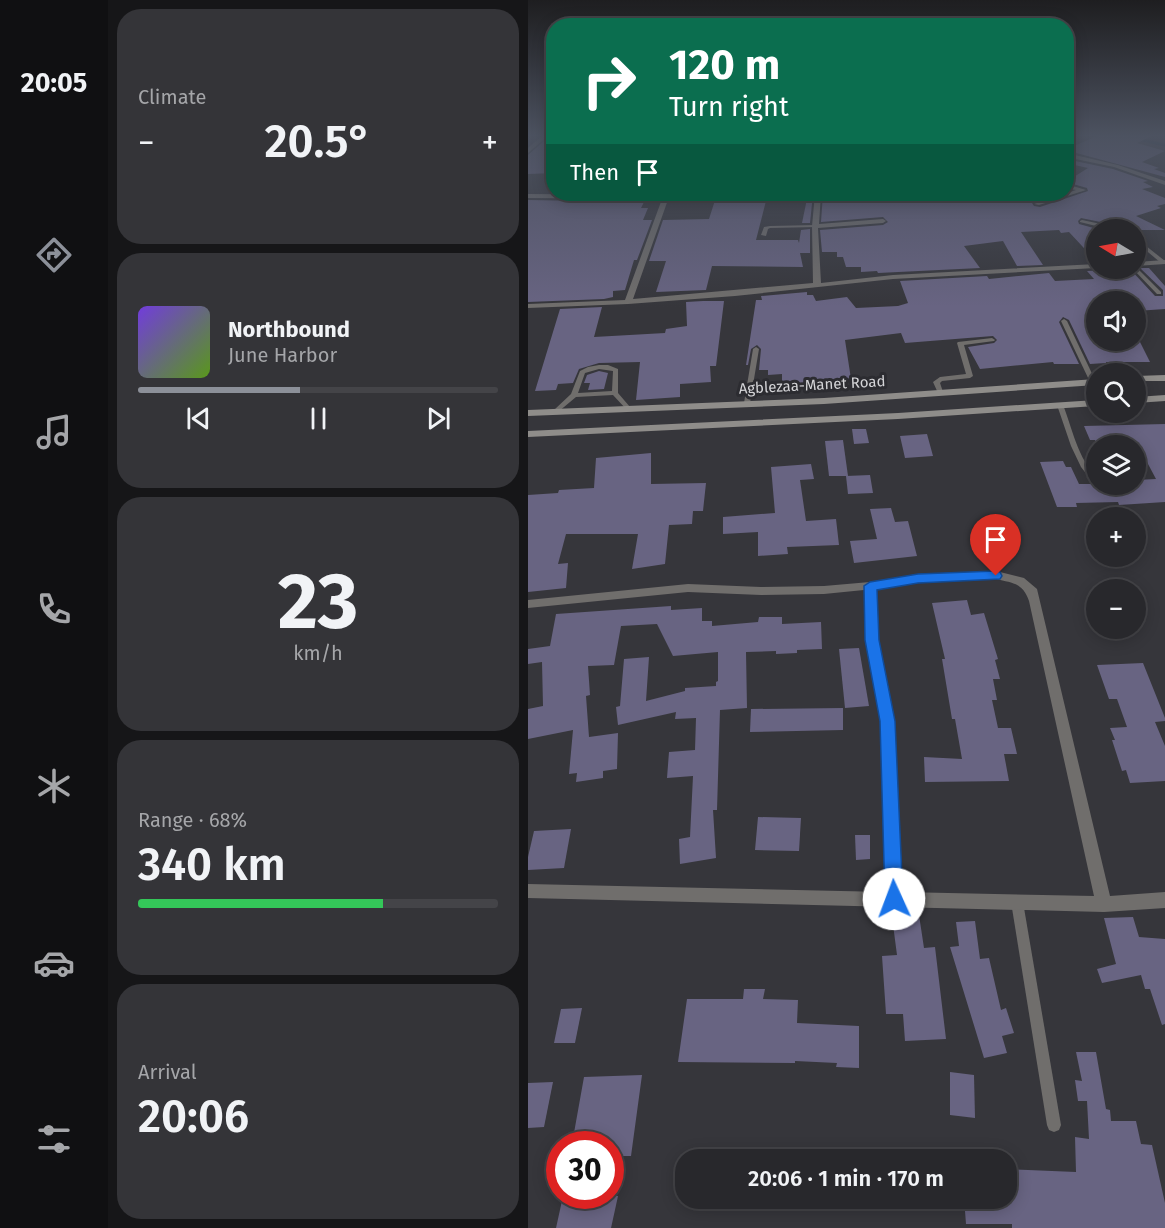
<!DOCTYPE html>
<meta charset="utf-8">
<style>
:root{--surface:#28282c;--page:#343438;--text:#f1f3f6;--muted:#a5a6a9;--line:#444448;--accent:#8c9099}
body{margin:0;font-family:"Fira Sans",sans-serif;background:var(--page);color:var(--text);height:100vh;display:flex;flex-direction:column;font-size:22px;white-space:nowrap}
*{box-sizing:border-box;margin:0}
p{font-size:20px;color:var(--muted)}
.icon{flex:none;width:33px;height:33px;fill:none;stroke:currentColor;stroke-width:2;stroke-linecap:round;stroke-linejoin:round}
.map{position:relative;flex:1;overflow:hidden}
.drawer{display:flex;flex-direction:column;gap:9px;padding:9px;background:#161618;width:420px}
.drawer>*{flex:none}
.hud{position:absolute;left:18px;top:18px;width:528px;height:183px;border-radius:24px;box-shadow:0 3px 15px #0003,0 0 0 2px var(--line);background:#0b6e4f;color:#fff;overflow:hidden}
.needle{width:39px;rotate:280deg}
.fabs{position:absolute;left:558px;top:219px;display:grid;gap:12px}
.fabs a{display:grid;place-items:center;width:60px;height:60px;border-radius:50%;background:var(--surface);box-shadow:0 3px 15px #0003,0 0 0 2px var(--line);font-size:30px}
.speed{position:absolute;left:18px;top:1131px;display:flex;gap:12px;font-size:30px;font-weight:700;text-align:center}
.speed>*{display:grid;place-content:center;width:78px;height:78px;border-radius:50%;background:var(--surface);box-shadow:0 3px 15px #0003,0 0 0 2px var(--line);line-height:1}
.speed .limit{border:9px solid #d22;background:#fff;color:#111}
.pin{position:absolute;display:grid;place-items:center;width:51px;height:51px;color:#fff;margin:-62px -26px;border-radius:50% 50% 50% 0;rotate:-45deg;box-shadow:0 0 6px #0007}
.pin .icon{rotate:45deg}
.me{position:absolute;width:66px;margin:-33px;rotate:358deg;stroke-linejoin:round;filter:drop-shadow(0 0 4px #0008)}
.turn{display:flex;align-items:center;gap:21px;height:126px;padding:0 24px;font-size:27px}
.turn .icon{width:78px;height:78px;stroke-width:2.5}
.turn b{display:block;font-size:42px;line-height:51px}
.then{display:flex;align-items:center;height:57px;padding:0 24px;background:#0003;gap:12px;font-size:22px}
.big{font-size:45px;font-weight:600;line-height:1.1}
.drawer .widget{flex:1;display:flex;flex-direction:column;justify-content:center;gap:9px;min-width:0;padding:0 21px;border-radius:24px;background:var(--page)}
.drawer .dial{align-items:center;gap:0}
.dial b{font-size:78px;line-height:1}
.song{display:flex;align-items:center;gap:18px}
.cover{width:72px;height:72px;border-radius:9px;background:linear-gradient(135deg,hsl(260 70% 55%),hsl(90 70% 35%))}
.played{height:6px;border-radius:3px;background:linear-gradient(90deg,var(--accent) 45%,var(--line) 45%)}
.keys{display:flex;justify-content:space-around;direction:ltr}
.heat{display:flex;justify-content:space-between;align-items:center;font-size:33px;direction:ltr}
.charge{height:9px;border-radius:4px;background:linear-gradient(90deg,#34c759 68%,var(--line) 0)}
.trip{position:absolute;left:147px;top:1149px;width:342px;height:60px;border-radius:24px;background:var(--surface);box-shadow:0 3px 15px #0003,0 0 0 2px var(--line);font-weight:600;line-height:60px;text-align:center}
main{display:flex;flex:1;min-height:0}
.menu{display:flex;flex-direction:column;width:108px;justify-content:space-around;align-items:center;background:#101012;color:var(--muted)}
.menu .icon{width:42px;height:42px}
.menu .selected{color:var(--accent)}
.menu b{font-size:27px;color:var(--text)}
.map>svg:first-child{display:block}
</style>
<main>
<nav class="menu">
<b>20:05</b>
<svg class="icon selected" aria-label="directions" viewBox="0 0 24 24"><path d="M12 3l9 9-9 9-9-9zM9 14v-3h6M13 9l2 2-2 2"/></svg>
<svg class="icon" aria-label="music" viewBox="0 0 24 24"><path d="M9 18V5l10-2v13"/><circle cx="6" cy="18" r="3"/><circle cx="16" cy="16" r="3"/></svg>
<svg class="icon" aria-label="phone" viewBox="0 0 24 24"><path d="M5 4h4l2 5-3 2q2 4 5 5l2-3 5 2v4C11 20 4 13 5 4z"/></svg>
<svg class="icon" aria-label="climate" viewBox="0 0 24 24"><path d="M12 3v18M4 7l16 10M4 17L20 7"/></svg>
<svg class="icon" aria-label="car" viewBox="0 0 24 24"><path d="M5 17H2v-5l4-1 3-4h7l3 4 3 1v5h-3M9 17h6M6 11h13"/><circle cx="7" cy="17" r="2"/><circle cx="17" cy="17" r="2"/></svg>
<svg class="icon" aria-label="filters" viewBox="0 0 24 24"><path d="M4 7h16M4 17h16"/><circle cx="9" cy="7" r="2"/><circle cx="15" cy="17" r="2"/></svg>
</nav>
<section class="drawer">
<div class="widget"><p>Climate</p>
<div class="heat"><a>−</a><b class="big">20.5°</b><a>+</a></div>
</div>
<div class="widget">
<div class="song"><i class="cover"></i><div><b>Northbound</b><p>June Harbor</p></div></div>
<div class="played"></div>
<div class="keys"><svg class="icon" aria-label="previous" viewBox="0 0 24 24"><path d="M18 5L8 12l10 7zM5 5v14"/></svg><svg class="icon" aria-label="pause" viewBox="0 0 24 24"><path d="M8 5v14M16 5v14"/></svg><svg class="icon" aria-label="next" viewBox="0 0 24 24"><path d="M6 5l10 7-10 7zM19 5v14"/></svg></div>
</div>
<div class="widget dial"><b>23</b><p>km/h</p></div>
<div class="widget"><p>Range · 68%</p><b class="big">340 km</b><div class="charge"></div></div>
<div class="widget"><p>Arrival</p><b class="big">20:06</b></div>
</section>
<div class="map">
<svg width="637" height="1228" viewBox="0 0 637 1228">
<rect width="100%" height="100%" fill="#36363b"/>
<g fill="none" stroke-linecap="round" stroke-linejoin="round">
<polyline stroke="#052434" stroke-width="3" points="610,139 637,145"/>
</g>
<g fill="#686482">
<polygon points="23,135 26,135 26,173 0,174 0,155"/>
<polygon points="571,135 626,135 609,143 637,151 614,162 631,168 626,169 637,173 637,177 541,151 547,148 544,147"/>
<polygon points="547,161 585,169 620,181 615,182 625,187 614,189 637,198 637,204 629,206 633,208 608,216 637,230 596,230 592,226 553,218 550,221 551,224 573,230 568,230 568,261 541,232 533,233 531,230 493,232 515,265 489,266 475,241 436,246 452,268 350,273 349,271 333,272 333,267 318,267 315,257 309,257 309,252 294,252 292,230 355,225 360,222 355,217 293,222 295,194 530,194 504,203 506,206 512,207 560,191 559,188 538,182 560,168 542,164"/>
<polygon points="189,194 213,194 212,198 239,197 228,240 270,240 271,243 273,230 282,229 282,253 272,253 275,267 184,266 178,290 128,292 138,261 121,261 135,220 181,219"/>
<polygon points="280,194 285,194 282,223 274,223"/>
<polygon points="0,200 116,202 113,208 120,208 115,220 124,220 109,260 106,260 97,290 85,291 85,297 76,299 0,302"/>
<polygon points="612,268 621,268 637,286 637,309 608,311 608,302 568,302 568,340 611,340 622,362 578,362 578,363 562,364 541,320 535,317 531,322 551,364 526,364 525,362 452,369 440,347 466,343 469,340 465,336 377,343 373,333 317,340 323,379 284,380 284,384 278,384 278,387 254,388 254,374 240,375 240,370 231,370 233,349 229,345 223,349 220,365 218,365 228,300 234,300 233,296 279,292 279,295 285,295 288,301 319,297 328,308 370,306 380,303 372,281 459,276 461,279 521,273 527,281 566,279 559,271 602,269 627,296 635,296 635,290"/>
<polygon points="175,301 196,301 188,366 182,366 183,382 152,384 152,397 108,400 112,362 71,363 51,369 45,383 30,384 28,390 7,391 32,309 74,307 66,337 137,333 138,329 159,326 158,302"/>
<polygon points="71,371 80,373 76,389 60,390 62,383 56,383 59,375"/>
<polygon points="637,424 637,502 591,505 590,502 548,503 549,507 529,507 512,462 535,461 538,467 543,467 551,484 608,484 608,480 628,479 611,447 606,443 569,444 567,440 562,440 556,426"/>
<polygon points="324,429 338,429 341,443 326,444"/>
<polygon points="399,434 405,456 377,458 372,436"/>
<polygon points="315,440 320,476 301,476 297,441"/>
<polygon points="123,453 123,484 178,483 175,511 165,511 164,524 141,525 137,564 104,569 110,534 38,534 30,564 40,563 38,588 0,592 0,495 30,493 31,490 66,488 68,458"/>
<polygon points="283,464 286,479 272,480 278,521 308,519 311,545 259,547 260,554 230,556 230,532 195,534 195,517 247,513 243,467"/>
<polygon points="342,475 345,493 320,494 318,476"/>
<polygon points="363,508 367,522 380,521 389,556 326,563 322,541 349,539 342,509"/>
<polygon points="439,600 443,615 456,613 470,659 467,660 472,679 465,679 469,700 464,700 470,728 483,728 489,754 476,754 481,781 397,782 396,757 434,759 427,719 424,719 414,659 417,659 404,603"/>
<polygon points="143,606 143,610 174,608 174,621 184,621 184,626 230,622 231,617 254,617 254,624 293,622 294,649 269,650 269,653 248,654 248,651 218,652 219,708 192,710 189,810 185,810 188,858 152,864 151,839 162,837 165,776 139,778 141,752 167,750 168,718 147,719 148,712 90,725 88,707 92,706 96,659 121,657 118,701 157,691 157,688 188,686 188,682 190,681 190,652 145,656 129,624 93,626 86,665 60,666 62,695 58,696 61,737 90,733 89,769 75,771 75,778 48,782 49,773 41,774 45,730 0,739 0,709 15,706 14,662 0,664 0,649 22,646 28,614"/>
<polygon points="331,648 341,706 317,708 311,649"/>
<polygon points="615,663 637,718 637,721 627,722 637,746 637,781 602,783 598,770 594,771 584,740 587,740 582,728 599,727 589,699 581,699 569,665"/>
<polygon points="315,708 315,730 222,732 223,709"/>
<polygon points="230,817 273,818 271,851 227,850"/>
<polygon points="43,829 36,868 0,870 0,857 6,831"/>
<polygon points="327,835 342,835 342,859 328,860"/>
<polygon points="391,915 396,948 407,947 418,1039 377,1041 375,1014 358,1014 354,956 369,955 364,917"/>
<polygon points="605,917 611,937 637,939 637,1024 634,1025 622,989 617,989 613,975 574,983 569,969 588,964 576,918"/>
<polygon points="447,921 452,959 461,958 473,1010 478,1008 486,1033 474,1036 479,1053 456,1058 422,947 431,946 428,922"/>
<polygon points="216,989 237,989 235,999 270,1000 269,1023 331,1026 331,1068 308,1067 309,1063 267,1061 267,1063 150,1062 159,999 215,999"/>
<polygon points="54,1008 47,1043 26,1043 33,1009"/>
<polygon points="548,1052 568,1052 578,1109 582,1110 583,1121 608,1121 613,1144 624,1145 637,1203 637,1228 484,1228 484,1224 438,1224 436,1198 478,1198 478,1169 548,1172 547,1137 561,1139 559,1101 550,1101 547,1080 554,1081"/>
<polygon points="422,1072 446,1075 447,1118 422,1115"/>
<polygon points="114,1075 103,1156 82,1156 82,1144 44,1144 56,1077"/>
<polygon points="25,1082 16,1127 0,1128 0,1083"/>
<polygon points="35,1196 90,1196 83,1228 28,1228"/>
</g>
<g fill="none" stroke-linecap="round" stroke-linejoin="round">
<g fill="#706e6c" fill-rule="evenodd">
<polygon points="554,220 592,228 594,230 584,230 552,222 552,221"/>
<polygon points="287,225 289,225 289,227 242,228 240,229 238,236 233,235 236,227 242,226"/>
<polygon points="608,238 637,261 637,263 633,263 608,242"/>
<polygon points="608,267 633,292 633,294 629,294 604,268 608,268"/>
<polygon points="536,319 539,321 568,382 567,383 562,382 533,321"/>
<polygon points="464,338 467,340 466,341 436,345 445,376 442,378 414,381 412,383 415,392 414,393 410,393 405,382 412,377 438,374 429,343 430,342"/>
<polygon points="228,347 231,349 222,403 219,405 216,403 225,349"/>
<path d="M71,365h9l10,4v24l12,14v2h-4l-13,-14 -37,2 -18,15h-4v-2l17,-16 9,-23 8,-4zM71,369l14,2 -1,20 -34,2 7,-20z"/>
<path d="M532,403l3,2c8,19 16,58 33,69v5l-8,-3 -7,-9 -10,-21 -14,-41z"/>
<polygon points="489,896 493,898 495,902 533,1125 531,1130 526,1132 521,1130 519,1125 483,902 485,898"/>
</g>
<g fill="#706e6c" fill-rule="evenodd">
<polygon points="15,135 21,135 0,153 0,148"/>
<polygon points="538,153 590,165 637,181 637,185 586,167 538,157"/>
<polygon points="538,184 558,190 511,205 506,204 548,190 538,188"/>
<polygon points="0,194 136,195 142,194 105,299 285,283 284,226 287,194 293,194 291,224 355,219 358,221 355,223 290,228 293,283 365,275 568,264 568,268 365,279 207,296 100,304 0,308 0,304 97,300 134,199 0,198"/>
<polygon points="637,260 637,264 608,266 608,262"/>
<path d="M468,571l28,7 13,11 73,307 55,-4v16l-61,4 -576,-14v-14l358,8 -6,-171 -14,-81 -2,-50 -40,4 -63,1 -73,-3 -160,16v-8l160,-16 73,3 63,-1 46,-4 48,-8zM468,579c17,4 27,4 33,22l65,295 -192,-4 -8,-171 -16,-81 -2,-51 42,-7z"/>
</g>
<g fill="#8f8d8a" fill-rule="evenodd">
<polygon points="637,375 637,381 608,381 608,376"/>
<polygon points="568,379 568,385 296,404 0,416 0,410 296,398"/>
<polygon points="637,395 637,401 608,403 608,397"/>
<polygon points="568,400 568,406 370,419 0,437 0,431 370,413"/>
</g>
</g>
<linearGradient id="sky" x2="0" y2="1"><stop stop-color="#1e1e20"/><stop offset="0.44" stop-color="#4c5260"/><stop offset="1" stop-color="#4c5260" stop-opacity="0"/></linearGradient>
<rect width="637" height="307" fill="url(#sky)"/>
<polygon fill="#1a73e8" stroke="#114b97" stroke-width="1.5" points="468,571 472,572 474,576 472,579 390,583 349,590 351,640 367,721 375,899 372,905 366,908 359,905 357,899 352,721 337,640 336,586 342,582 390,574"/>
<g text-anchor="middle" stroke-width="6" stroke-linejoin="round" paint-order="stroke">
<g font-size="15" fill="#d5d5d8" stroke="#2c2c31">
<text transform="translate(284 385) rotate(-3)" y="5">Agblezaa-Manet Road</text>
</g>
</g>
</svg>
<div class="fabs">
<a><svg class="needle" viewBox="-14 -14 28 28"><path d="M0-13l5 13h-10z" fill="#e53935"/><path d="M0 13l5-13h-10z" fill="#a5a6a9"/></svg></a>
<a><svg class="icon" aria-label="sound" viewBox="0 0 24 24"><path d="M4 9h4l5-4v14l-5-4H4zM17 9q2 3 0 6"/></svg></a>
<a><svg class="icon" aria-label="search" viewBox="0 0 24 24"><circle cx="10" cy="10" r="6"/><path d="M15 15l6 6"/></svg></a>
<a><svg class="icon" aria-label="layers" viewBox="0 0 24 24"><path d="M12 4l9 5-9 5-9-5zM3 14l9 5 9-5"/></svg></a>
<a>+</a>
<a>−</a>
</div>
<div class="speed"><div class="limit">30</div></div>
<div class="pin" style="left:468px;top:576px;background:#d93025"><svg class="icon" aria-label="arrive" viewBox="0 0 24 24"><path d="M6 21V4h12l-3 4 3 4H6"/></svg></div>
<svg class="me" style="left:366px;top:899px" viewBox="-20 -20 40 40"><circle r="19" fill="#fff"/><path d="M0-13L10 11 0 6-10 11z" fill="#1a73e8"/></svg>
<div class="trip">20:06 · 1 min · 170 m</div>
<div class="hud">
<div class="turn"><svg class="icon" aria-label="right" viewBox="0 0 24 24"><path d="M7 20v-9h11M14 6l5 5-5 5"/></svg><div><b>120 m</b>Turn right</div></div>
<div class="then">Then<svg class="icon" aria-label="arrive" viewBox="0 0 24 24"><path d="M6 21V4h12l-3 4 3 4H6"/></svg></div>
</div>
</div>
</main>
